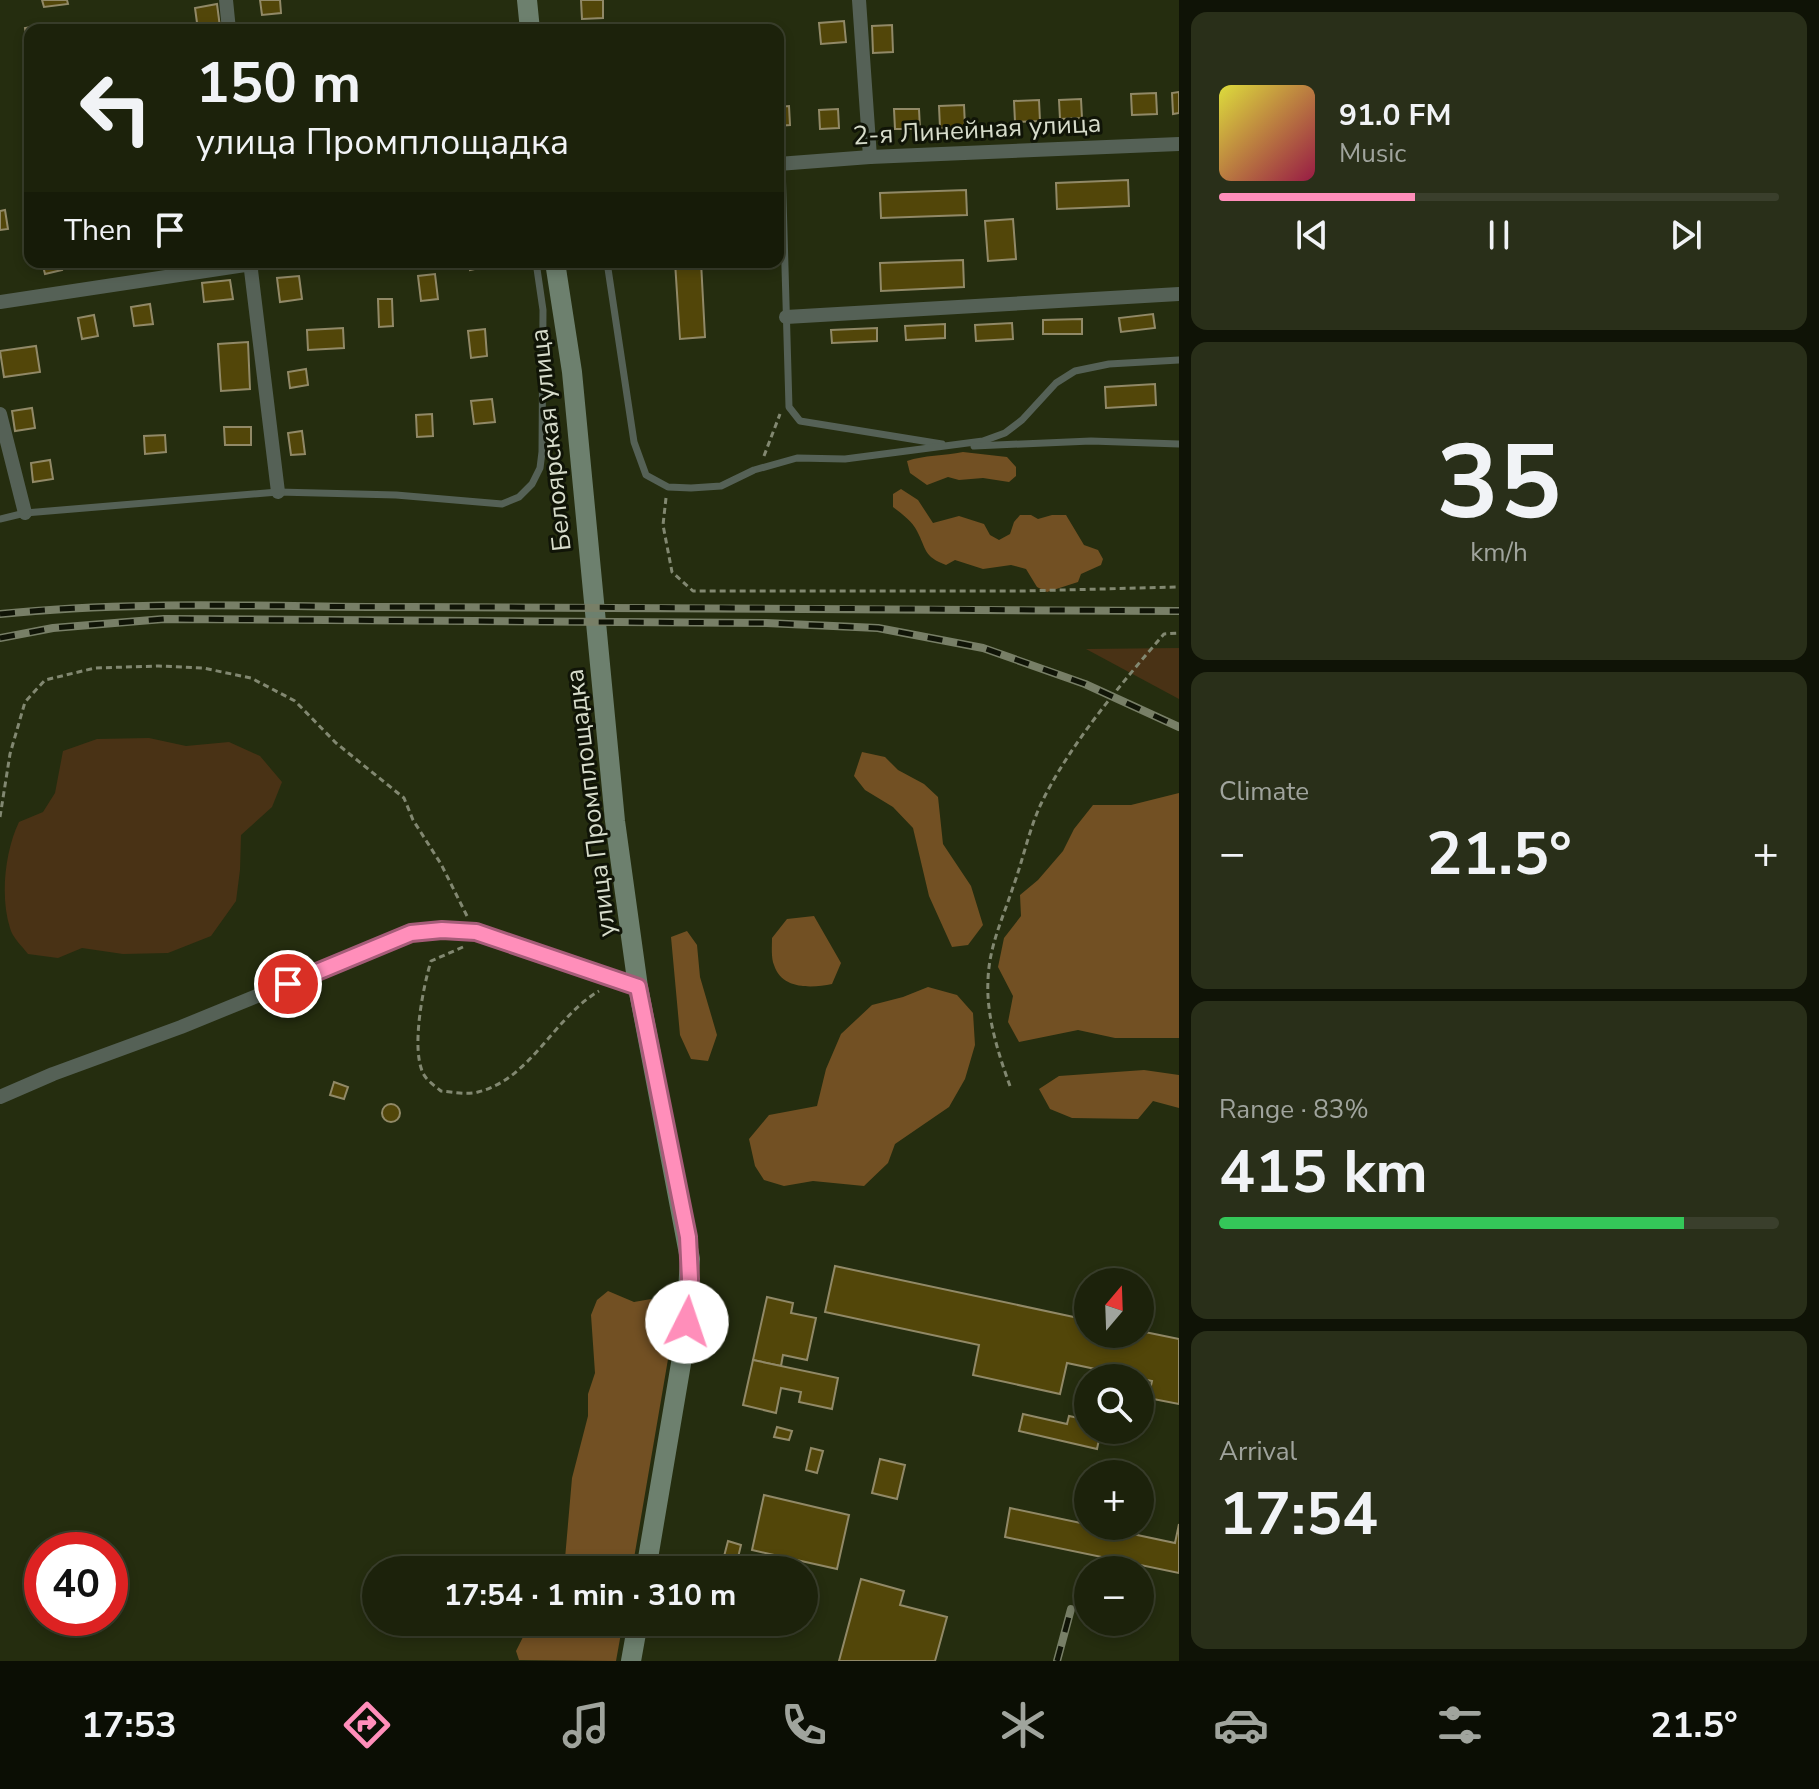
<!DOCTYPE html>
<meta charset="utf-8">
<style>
:root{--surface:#1c220b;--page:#292f19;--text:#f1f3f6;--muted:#a0a49d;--line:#3a3f2c;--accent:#ff8eba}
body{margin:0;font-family:"Nunito Sans",sans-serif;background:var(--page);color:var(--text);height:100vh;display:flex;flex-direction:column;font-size:30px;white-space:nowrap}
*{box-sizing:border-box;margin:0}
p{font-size:26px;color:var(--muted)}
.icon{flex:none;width:44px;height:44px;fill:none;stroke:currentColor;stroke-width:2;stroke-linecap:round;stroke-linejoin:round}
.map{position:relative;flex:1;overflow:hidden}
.side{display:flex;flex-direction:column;gap:12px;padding:12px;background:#0f1306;width:640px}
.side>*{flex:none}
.banner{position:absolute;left:24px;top:24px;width:760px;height:244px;border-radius:16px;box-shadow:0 4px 12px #0003,0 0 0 2px var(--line);background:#1c220b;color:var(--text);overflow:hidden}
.needle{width:52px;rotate:19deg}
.buttons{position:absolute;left:1074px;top:1268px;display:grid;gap:16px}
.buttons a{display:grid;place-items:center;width:80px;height:80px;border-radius:50%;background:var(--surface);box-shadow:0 4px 12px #0003,0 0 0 2px var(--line);font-size:40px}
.speed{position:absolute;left:24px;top:1532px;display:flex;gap:16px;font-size:40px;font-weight:700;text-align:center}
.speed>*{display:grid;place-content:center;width:104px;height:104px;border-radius:50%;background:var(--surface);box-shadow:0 4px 12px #0003,0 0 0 2px var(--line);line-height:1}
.speed .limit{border:12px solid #d22;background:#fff;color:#111}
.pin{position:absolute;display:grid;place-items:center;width:68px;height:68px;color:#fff;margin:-34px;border:4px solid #fff;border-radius:50%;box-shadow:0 2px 8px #0007}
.me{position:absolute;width:88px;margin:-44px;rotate:4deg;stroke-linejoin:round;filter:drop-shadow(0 0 6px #0008)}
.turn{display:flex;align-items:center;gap:28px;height:168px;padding:0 40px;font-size:36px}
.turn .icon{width:104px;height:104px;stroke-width:2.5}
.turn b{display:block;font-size:56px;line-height:68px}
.then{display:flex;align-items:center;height:76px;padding:0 40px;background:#0003;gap:16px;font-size:30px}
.big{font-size:60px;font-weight:700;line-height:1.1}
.side .card{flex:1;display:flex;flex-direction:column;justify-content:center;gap:12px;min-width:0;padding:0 28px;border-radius:16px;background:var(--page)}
.side .dial{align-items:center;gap:0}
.dial b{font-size:104px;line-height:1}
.song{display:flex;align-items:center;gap:24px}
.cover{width:96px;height:96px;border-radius:12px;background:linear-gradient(135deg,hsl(60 70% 55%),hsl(340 70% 35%))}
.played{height:8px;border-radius:4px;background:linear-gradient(90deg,var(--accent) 35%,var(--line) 35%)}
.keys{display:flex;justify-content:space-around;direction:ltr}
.heat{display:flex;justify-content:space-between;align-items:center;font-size:44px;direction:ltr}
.charge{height:12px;border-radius:6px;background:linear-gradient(90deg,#34c759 83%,var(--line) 0)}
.trip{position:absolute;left:362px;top:1556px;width:456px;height:80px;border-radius:40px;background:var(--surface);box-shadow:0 4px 12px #0003,0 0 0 2px var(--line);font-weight:700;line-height:80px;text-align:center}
.tab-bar{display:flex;height:128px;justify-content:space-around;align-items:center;background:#0b0e04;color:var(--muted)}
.tab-bar .icon{width:56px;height:56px}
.tab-bar .active{color:var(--accent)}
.tab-bar b{font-size:36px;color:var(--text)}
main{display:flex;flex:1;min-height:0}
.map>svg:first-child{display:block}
</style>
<main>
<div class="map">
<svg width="1179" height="1661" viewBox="0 0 1179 1661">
<rect width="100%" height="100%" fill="#252d0f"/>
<g fill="#493215">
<polygon points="1179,648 1179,699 1086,649"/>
<path d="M149,738l37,8 43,-4 31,14 22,26 -10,25 -31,28 -1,35 -4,31 -25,35 -43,17 -45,1 -41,-6 -24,10 -30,-4c-6,-8 -16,-17 -18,-26 -10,-31 -5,-77 9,-106l24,-10 12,-19 8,-42 34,-12z"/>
</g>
<g fill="#725023">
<path d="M963,452l44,5 9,10v9l-7,6 -26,-4 -24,2 -11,-3 -21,8 -17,-12 -3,-12c17,-6 37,-5 56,-9z"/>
<path d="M901,489l17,11 15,23 26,-7 25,8 6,11 9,5 11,-6 4,-12 6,-7h11l7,4 14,-4h14l18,30 14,5 5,9 -2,6 -20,9 -3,8 -31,10 -10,-5 -11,-18 -15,-4 -28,4 -28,-9 -9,5c-23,-9 -19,-15 -29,-34 -5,-10 -15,-17 -24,-24v-13z"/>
<polygon points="862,752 885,757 898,770 924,784 938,797 943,844 971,886 983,925 968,945 952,947 929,896 913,828 893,807 865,790 854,776"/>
<polygon points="1179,793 1179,1038 1115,1038 1078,1030 1019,1042 1008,1022 1013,996 998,967 1004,938 1021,916 1020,895 1038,880 1063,851 1074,829 1093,805 1131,805"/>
<path d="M814,916l27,47 -9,21c-20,4 -50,6 -58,-19 -3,-7 -2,-19 -2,-27l15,-19z"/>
<polygon points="687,931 697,945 700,977 717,1035 708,1061 691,1059 680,1035 671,937"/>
<polygon points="928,987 957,995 973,1013 975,1045 965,1079 949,1107 895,1144 888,1163 864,1186 813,1181 784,1186 764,1180 755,1166 749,1139 769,1115 817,1106 826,1069 841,1034 872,1005 903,997"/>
<polygon points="1144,1070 1179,1075 1179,1108 1153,1101 1138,1119 1072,1118 1050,1109 1039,1089 1059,1076"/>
<polygon points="608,1291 634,1302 651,1299 671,1313 674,1324 632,1570 564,1570 572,1478 588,1416 588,1394 595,1373 591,1315 597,1300"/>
<polygon points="552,1622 623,1622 616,1661 519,1660 516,1651 523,1637 541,1634"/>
</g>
<g fill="#524609" stroke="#918967" stroke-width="2">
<polygon points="42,0 67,0 68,4 44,7"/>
<polygon points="260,0 280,0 281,13 262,15"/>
<polygon points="581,0 603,0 603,18 582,19"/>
<polygon points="217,4 220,27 198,30 195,8"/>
<polygon points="844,21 846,42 821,44 819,23"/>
<polygon points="49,24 50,30 30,30 28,48 25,28"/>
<polygon points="892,25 893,52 873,53 872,26"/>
<polygon points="1179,92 1179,113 1173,114 1172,93"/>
<polygon points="1156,93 1157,114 1132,115 1131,94"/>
<polygon points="1081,99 1082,118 1060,119 1059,100"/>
<polygon points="1039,100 1040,121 1015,122 1014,101"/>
<polygon points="964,105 965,126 940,128 939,106"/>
<polygon points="789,106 790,125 778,126 778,107"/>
<polygon points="838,109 839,128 820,129 819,110"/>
<polygon points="894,109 919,109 920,129 895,129"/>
<polygon points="1128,180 1129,206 1057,209 1056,183"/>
<polygon points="966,190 967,215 881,218 880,193"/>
<polygon points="5,210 8,229 0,230 0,211"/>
<polygon points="1013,219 1016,259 988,261 985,221"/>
<polygon points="963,260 964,287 881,291 880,263"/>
<polygon points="42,262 60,262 62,270 45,274"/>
<polygon points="469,262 488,262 489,266 470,270"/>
<polygon points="675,262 701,262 705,337 680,339"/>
<polygon points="435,274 438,299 421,301 418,276"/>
<polygon points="299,276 302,299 280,302 277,278"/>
<polygon points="230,280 233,299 204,302 202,283"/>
<polygon points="378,299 392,299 393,326 379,327"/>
<polygon points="150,304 153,324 134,326 131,307"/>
<polygon points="1153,314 1155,328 1121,332 1119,318"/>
<polygon points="94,315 98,336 82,339 78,318"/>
<polygon points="1082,319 1082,334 1043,334 1043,320"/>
<polygon points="1012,323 1013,339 976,341 975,325"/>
<polygon points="945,324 945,338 906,340 905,326"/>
<polygon points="343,328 344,348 308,350 307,330"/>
<polygon points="877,328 877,341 832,343 831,330"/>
<polygon points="485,329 487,356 471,358 468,331"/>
<polygon points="248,342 250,389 221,391 218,344"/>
<polygon points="36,346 40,372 4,377 0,351"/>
<polygon points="306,369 308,385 290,388 288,372"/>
<polygon points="1155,384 1156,405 1106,408 1105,387"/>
<polygon points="492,399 495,422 474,424 471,401"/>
<polygon points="32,408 35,428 15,431 12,411"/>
<polygon points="432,414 433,436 417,437 416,415"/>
<polygon points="224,427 251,427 251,445 225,445"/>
<polygon points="302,431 305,454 291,455 288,433"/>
<polygon points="165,435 166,452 145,454 144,436"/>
<polygon points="50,460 53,479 33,482 31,463"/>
<polygon points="334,1082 348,1087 344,1099 330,1095"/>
<circle cx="391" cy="1113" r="9"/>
<polygon points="835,1266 1088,1320 1088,1334 1140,1334 1140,1331 1179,1339 1179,1404 1148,1398 1152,1381 1067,1363 1060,1394 973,1375 979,1345 825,1312"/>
<polygon points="767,1297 793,1303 791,1313 816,1318 807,1360 783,1355 781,1366 753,1360"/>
<polygon points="753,1360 838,1378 832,1409 799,1402 801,1392 781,1388 776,1413 743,1405"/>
<polygon points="1023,1414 1067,1424 1069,1416 1088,1420 1088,1430 1101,1430 1097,1449 1019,1431"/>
<polygon points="777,1427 792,1431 789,1440 774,1437"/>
<polygon points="811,1448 823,1451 817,1473 806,1470"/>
<polygon points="880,1459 905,1465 897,1499 872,1493"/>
<polygon points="764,1495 849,1515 837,1569 752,1550"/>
<polygon points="1010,1508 1175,1543 1179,1524 1179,1573 1005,1537"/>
<polygon points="728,1541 741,1545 735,1570 721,1568"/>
<polygon points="861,1579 904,1591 900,1605 947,1617 935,1661 839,1661"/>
</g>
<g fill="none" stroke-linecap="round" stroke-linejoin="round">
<g stroke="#828871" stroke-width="3" stroke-dasharray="6 4" stroke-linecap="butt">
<polyline points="764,456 780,414"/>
<polyline points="666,498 663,525 672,572 693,591 1023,591 1179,587"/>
<polyline points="0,817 10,754 25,702 45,680 95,668 159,666 203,668 251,678 295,701 336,743 404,798 413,820 441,864 468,918"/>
<path d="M463,947l-32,14c-8,26 -20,87 -8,112 3,7 12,13 18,18 11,1 26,4 37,1 53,-13 76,-75 121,-101"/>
<path d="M1010,1086c-12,-33 -24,-71 -22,-106 1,-34 15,-62 25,-93 10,-27 15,-54 27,-81 28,-60 81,-122 124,-172l15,-1"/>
</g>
<g stroke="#556156" stroke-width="7">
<polyline points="782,163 789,407 800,421 942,444"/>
<polyline points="607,262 634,442 646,475 668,487 691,488 721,486 754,470 797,458 845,459 983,441 1005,433 1022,420 1056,383 1075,371 1109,364 1179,360"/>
<polyline points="974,446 1091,441 1179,444"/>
<polyline points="0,519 25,513 278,492 396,495 502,504 519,497 532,484 540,468 542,452 543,310 536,262"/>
</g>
<g stroke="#556156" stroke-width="14">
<polyline points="226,0 229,30"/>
<polyline points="859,0 870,157"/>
<polyline points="778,164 870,157 1179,144"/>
<polyline points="250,262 278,492"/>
<polyline points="0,302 265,262"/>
<polyline points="786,317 1179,294"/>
<polyline points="0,414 25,513"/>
<polyline points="0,1097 53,1074 181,1027 411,933 442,930 476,932 638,987"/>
</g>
<g stroke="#6d806e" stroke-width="20">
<polyline points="527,0 530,30"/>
<polyline points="555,262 572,372 615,821 638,987 690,1259 685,1340 646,1570"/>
<polyline points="631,1661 638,1622"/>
</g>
<defs>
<g id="rail">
<path d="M0,614c136,-14 274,-7 411,-7 256,0 512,2 768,4"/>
<polyline points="0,638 53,628 164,619 766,623 878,628 983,648 1085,684 1179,727"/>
<polyline points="1057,1661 1071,1609"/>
</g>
</defs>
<use href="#rail" stroke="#787f67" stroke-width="8"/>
<use href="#rail" stroke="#101407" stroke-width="5" stroke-dasharray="15" stroke-linecap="butt"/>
</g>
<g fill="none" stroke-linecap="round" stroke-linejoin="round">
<defs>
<polyline id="route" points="288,984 411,933 442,930 476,932 638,987 688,1237 690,1279 687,1322"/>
</defs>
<use href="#route" stroke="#a65c79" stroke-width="20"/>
<use href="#route" stroke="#ff8eba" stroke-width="14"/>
</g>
<g text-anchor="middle" stroke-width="6" stroke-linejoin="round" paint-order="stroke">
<g font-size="26" fill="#d7dccb" stroke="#101407">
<text transform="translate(977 129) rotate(-3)" y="9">2-я Линейная улица</text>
<text transform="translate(550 440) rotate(-96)" y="9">Белоярская улица</text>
<text transform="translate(590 803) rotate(-97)" y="9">улица Промплощадка</text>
</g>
</g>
</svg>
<div class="buttons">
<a><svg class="needle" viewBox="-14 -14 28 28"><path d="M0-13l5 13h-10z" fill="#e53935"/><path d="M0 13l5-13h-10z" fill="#a0a49d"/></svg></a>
<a><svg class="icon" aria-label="search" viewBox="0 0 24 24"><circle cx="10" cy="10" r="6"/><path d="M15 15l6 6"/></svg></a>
<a>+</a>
<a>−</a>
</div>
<div class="speed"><div class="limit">40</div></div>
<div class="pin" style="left:288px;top:984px;background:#d93025"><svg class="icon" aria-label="arrive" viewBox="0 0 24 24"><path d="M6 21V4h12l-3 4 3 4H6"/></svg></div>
<svg class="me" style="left:687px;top:1322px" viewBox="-20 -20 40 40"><circle r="19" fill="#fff"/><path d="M0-13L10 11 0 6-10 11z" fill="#ff8eba"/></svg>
<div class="trip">17:54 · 1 min · 310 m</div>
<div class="banner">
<div class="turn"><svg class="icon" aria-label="left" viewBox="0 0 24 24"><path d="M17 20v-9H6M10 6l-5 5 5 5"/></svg><div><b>150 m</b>улица Промплощадка</div></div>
<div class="then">Then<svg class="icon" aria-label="arrive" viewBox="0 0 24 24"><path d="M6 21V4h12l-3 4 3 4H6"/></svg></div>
</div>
</div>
<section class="side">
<div class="card">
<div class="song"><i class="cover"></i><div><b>91.0 FM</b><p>Music</p></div></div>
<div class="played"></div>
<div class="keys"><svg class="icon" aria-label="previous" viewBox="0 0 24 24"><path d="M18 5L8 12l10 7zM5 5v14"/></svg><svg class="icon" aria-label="pause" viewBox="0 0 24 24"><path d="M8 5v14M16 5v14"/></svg><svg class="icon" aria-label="next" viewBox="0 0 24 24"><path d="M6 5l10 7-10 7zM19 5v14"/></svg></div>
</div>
<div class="card dial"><b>35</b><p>km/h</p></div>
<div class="card"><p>Climate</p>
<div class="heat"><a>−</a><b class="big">21.5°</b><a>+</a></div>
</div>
<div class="card"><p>Range · 83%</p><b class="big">415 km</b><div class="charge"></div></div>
<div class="card"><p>Arrival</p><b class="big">17:54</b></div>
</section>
</main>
<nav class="tab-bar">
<b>17:53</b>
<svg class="icon active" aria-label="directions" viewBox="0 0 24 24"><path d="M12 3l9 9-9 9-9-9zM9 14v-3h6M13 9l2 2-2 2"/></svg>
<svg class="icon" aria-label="music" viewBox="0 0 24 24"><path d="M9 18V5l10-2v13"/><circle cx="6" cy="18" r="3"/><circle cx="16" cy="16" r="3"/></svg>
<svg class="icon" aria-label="phone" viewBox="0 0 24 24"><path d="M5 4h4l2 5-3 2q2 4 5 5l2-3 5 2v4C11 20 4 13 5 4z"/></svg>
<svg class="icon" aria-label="climate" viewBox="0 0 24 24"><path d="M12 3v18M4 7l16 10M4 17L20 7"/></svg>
<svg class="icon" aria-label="car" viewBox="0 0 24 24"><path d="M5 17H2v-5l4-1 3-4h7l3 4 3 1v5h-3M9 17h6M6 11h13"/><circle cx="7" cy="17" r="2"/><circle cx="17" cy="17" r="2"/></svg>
<svg class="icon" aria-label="filters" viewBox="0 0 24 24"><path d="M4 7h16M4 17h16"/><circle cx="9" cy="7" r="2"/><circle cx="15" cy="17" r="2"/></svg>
<b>21.5°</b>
</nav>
